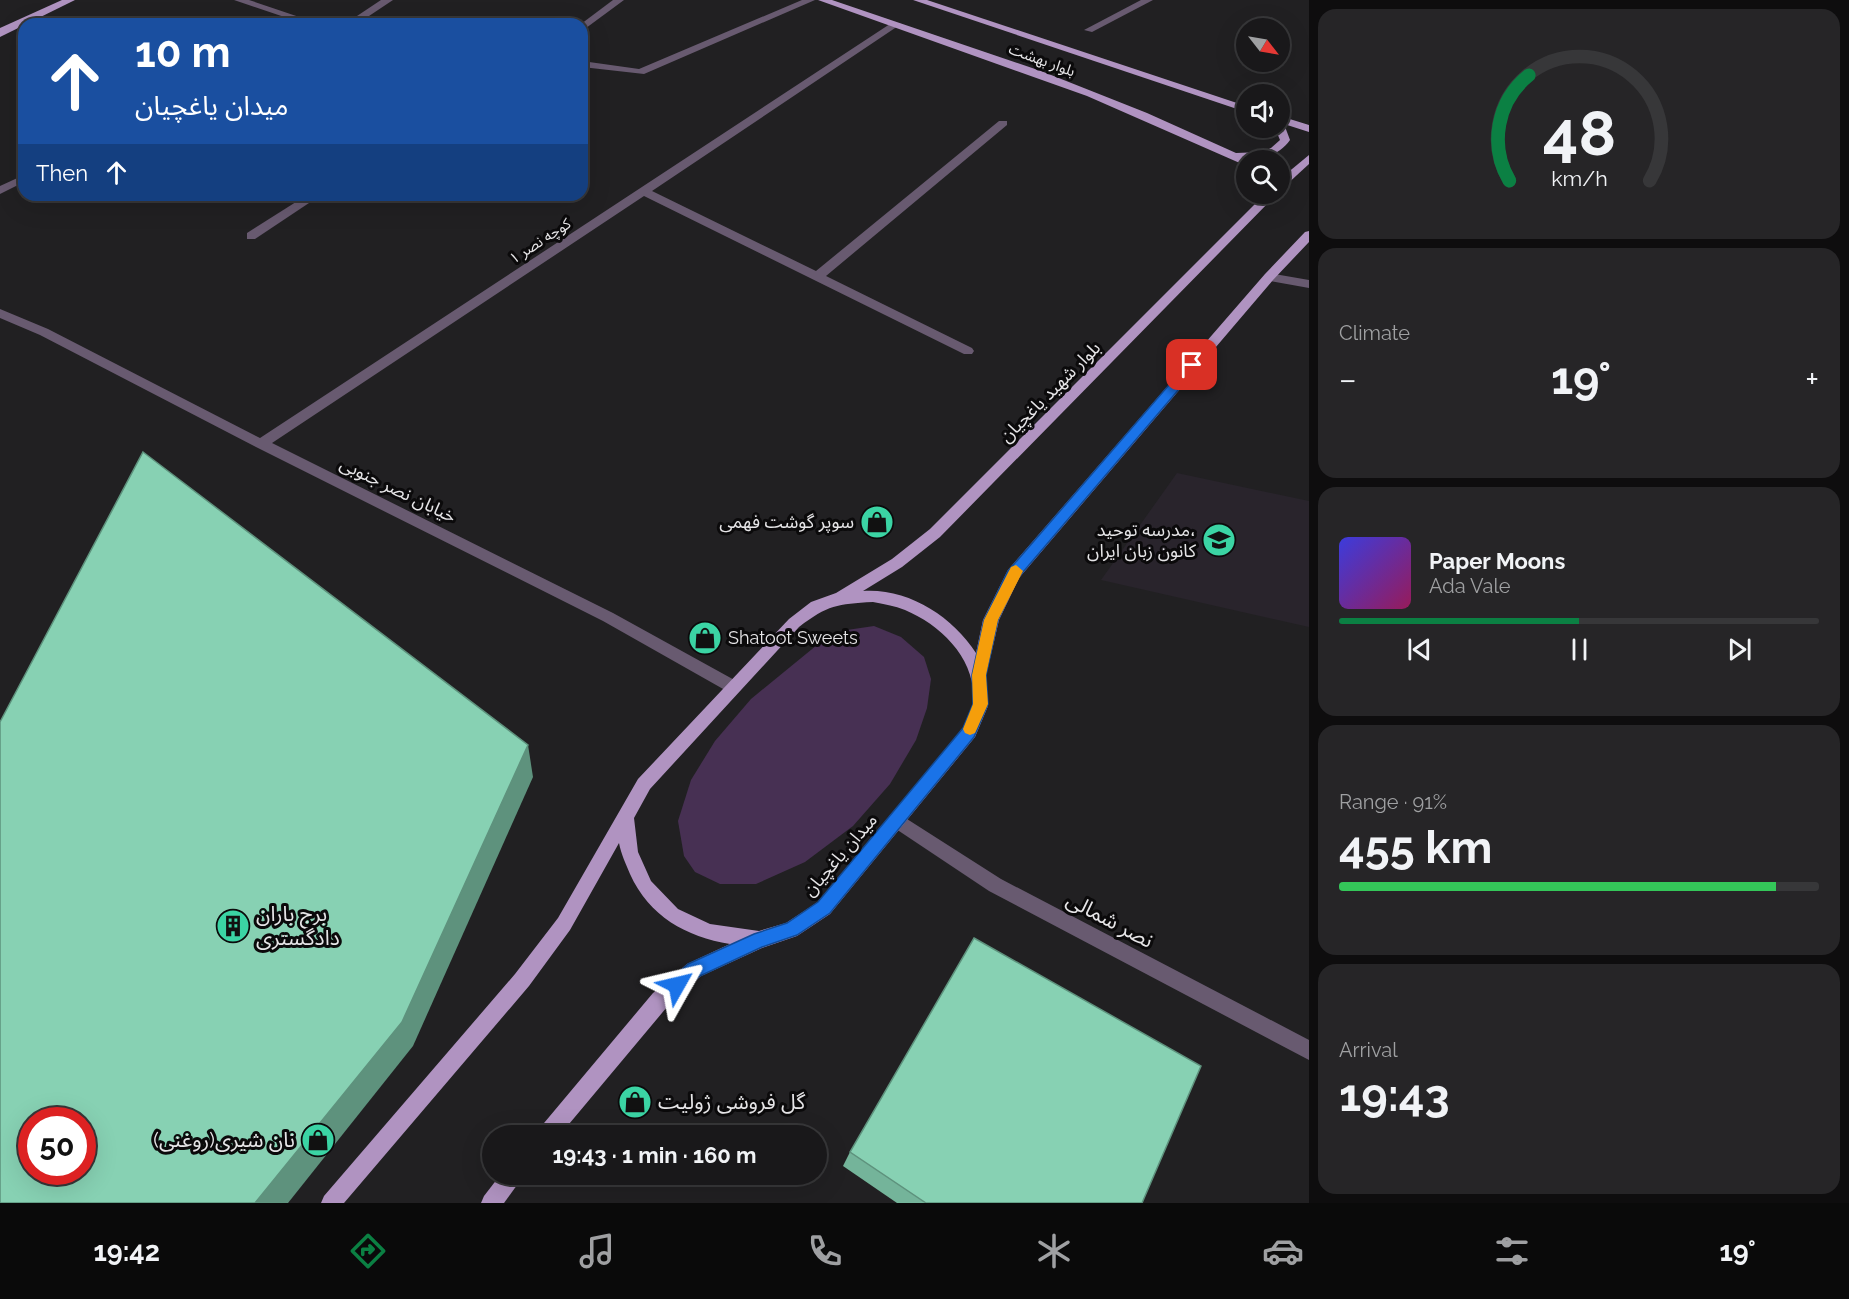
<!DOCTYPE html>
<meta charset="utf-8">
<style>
:root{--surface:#19181a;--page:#262527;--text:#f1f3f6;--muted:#9fa0a2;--line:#373739;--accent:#0b8043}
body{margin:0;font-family:Raleway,"Noto Sans Arabic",sans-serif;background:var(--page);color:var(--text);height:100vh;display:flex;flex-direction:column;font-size:22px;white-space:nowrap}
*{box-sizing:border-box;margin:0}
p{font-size:20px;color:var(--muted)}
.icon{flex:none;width:33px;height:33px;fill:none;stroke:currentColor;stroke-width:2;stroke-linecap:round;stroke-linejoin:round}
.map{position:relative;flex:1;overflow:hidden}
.drawer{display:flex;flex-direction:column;gap:9px;padding:9px;background:#0e0d0e;width:540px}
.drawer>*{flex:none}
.banner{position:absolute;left:18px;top:18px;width:570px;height:183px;border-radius:18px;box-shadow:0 6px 24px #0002,0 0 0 2px var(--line);background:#1a4fa0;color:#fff;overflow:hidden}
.needle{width:39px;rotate:121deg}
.fabs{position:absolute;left:1236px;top:18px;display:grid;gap:12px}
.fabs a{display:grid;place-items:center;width:54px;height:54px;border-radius:50%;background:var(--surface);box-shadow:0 6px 24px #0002,0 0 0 2px var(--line);font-size:30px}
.speed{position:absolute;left:18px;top:1107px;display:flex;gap:12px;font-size:30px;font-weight:700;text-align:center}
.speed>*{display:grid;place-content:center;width:78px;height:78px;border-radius:50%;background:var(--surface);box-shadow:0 6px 24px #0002,0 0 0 2px var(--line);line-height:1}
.speed .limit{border:9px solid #d22;background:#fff;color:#111}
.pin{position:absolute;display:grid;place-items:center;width:51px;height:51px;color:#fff;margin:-26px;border-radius:12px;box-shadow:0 3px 9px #0006}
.me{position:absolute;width:66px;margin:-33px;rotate:53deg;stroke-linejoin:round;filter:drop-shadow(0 0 4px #0008)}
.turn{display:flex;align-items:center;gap:21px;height:126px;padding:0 18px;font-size:27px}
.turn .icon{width:78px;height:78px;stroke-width:2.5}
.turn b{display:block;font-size:42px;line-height:51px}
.then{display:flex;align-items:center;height:57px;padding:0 18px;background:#0003;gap:12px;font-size:22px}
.big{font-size:45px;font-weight:700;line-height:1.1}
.drawer .tile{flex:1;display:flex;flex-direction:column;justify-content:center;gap:9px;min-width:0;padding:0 21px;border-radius:18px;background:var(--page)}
.drawer .dial{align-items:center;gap:0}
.dial svg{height:156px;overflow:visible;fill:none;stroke:var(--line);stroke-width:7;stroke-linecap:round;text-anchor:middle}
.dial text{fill:var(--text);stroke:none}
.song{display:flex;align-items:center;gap:18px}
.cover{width:72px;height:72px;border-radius:9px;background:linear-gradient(135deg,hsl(240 70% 55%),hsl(330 70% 35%))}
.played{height:6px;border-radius:3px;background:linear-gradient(90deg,var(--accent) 50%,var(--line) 50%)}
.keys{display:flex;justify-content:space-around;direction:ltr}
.heat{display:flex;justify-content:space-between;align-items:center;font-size:33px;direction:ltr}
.charge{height:9px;border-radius:4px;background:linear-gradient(90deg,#34c759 91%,var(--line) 0)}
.trip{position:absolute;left:482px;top:1125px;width:345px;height:60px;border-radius:30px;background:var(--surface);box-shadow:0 6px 24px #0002,0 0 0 2px var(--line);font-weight:700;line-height:60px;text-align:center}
.tab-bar{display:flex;height:96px;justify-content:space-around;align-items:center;background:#0a0a0a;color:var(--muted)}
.tab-bar .icon{width:42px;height:42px}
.tab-bar .active{color:var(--accent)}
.tab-bar b{font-size:27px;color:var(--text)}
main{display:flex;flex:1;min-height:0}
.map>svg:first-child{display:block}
</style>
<main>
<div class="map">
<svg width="1309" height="1203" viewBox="0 0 1309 1203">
<rect width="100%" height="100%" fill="#212022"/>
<polygon fill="#29242c" points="1177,473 1309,501 1309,627 1101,580"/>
<polygon fill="#473053" points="874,626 901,637 924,657 931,679 927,708 916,740 890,784 853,826 805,862 756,884 720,884 695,872 684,856 678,821 691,780 715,741 751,699 817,645 847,630"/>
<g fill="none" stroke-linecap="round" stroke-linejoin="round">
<g fill="#685a70" fill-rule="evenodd">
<polygon points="234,0 249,0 320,24 305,24"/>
<polygon points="381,0 393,0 357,24 345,24"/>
<polygon points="613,0 624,0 582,31 581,24"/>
<polygon points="802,0 815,0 644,74 582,67 582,61 639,69"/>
<polygon points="1141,0 1153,0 1092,32 1084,30"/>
<polygon points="893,22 901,24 652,191 816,271 999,121 1007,121 1007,125 826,276 972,348 974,351 972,354 964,354 644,196 272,443 613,613 738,682 740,687 738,692 732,694 603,621 256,447 40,335 0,318 0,309 48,329 260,438"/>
<polygon points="24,175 24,182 0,194 0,186"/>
<polygon points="307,195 321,195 255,239 247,239 247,233"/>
<polygon points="1269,273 1309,280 1309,288 1265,280 1263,277"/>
<polygon points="896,812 1001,879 1309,1040 1309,1060 989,891 890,825 887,820 890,815"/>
</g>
<g fill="#b093c1" fill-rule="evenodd">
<polygon points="62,0 75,0 0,37 0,28"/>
<path d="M818,0h14l209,71 106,42 89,40 26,-1 9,-4 9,-8 -5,-12h5v-5l3,1 -3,-2v-6l29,9v7l-25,-8 6,16c-12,17 -27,17 -44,20v5l-4,-1 -155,-68z"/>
<polygon points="913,0 927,0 1246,106 1246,112"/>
<polygon points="1309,155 1309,164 1284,187 1280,188 1280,179"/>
<path d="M1265,194h12l-337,343 -38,30 -39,24c45,-3 89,25 113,62l7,-33 25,-50 257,-296 40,-42 4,-1v11l-36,38 -254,298 -20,42 -13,56 2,30 -13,31 -145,177 -33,22 -35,12 -61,28 -34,31 -108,129h-23l3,-7 114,-136 34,-29 43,-20c-44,-7 -81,-28 -100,-70 -4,-10 -9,-20 -11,-31l-49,87 -41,56 -185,217h-23l3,-7 191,-222 43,-56 80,-139 151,-160 22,-17 25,-9 56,-34 38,-30zM873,602c10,2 22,4 32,8 36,15 72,50 68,92 -1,9 -7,18 -10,26l-145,174 -32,21 -27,8 -49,-7 -32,-15 -27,-28 -13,-29 -4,-34 16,-29 149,-162c29,-22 38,-23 74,-25z"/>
<polygon points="501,1174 525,1174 504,1203 481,1203 484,1196"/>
</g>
</g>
<polygon fill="#74b49a" points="850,1152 1142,1203 897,1203 843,1166"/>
<polygon fill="#5e927d" points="528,745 533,777 413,1046 288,1203 255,1203"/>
<g fill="#87d1b3" stroke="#5e927d" stroke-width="1.5" fill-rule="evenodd">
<path d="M143,452l385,293 -126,277 -147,181h-255v-481zM32,1120h50v52h-50z"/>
<polygon points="974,938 1201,1066 1142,1203 926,1203 850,1152"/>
</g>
<polygon fill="#1a73e8" stroke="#114b97" stroke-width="1.5" points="1192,361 1198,365 1197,368 1018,578 998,620 986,675 988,704 974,737 830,913 797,935 762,947 700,976 677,993 671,991 668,985 671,979 688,964 754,934 787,923 818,902 963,728 973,704 972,675 984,620 1008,571 1188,363"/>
<polygon fill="#f59e0b" points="1016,565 1023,571 998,620 986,675 988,704 975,733 970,735 965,733 963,729 973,704 972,675 984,620 1011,567"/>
<defs>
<symbol id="shop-disc" viewBox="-11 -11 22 22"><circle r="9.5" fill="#3bd4a4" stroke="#0b0a0b"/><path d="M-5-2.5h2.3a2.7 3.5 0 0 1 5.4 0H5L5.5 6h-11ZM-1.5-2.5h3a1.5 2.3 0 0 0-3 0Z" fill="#111"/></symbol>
<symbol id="school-disc" viewBox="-11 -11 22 22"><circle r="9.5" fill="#3bd4a4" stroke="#0b0a0b"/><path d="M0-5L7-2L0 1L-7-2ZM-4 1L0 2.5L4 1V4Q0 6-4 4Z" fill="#111"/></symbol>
<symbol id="building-disc" viewBox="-11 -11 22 22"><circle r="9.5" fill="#3bd4a4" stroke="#0b0a0b"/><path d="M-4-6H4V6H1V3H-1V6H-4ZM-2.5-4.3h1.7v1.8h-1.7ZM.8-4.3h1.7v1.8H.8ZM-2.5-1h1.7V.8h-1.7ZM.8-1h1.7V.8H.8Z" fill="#111"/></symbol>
</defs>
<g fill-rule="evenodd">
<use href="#shop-disc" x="858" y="503" width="38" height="38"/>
<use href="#school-disc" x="1200" y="521" width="38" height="38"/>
<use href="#shop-disc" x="686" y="619" width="38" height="38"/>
<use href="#building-disc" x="214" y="907" width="38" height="38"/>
<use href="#shop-disc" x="616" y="1083" width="38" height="38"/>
<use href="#shop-disc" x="299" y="1121" width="38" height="38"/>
</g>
<g text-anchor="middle" stroke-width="6" stroke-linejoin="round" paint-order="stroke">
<g font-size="15" fill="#e6e5e7" stroke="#0b0a0b">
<text transform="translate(1042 60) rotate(20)" y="5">بلوار بهشت</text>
<text transform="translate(540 241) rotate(-33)" y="5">کوچه نصر ۱</text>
</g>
<g font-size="18" fill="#e6e5e7" stroke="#0b0a0b">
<text transform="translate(1050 392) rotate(-45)" y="6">بلوار شهید یاغچیان</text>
<text transform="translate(398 490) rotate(26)" y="6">خیابان نصر جنوبی</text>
<text transform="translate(840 855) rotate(-49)" y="6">میدان یاغچیان</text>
</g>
<g font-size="18" fill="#e6e5e7" stroke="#0b0a0b" text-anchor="end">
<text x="854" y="528">سوپر گوشت فهمی</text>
<text x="1196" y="536">مدرسه توحید،<tspan x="1196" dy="21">کانون زبان ایران</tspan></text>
<text x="728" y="644" text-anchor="start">Shatoot Sweets</text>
</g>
<g font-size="21" fill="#e6e5e7" stroke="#0b0a0b" text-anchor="start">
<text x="256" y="921">برج باران<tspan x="256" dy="24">دادگستری</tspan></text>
<text x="658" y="1109">گل فروشی ژولیت</text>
<text x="295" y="1147" text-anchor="end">نان شیری(روغنی)</text>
</g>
<g font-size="21" fill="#e6e5e7" stroke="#0b0a0b">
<text transform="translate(1110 920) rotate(28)" y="7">نصر شمالی</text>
</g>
</g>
</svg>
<div class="fabs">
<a><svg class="needle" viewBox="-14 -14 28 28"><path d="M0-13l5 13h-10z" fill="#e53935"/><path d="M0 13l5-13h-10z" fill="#9fa0a2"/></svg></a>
<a><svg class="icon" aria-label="sound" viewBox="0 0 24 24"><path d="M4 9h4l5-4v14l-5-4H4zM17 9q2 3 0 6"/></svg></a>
<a><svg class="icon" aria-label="search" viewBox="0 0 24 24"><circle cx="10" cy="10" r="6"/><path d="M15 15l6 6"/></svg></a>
</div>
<div class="speed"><div class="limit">50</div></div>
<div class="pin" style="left:1192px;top:365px;background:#d93025"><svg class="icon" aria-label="arrive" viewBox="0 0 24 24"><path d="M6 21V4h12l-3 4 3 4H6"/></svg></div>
<svg class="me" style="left:677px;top:985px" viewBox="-20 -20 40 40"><path d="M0-17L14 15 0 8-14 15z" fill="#1a73e8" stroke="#fff" stroke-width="4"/></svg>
<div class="trip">19:43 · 1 min · 160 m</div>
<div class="banner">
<div class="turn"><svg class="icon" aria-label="ahead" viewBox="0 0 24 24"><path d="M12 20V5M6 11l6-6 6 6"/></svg><div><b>10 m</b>میدان یاغچیان</div></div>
<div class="then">Then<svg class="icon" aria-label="ahead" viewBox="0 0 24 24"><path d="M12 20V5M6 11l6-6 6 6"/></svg></div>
</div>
</div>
<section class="drawer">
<div class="tile dial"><svg viewBox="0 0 100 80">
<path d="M14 69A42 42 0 1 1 86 69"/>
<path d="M14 69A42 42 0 0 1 24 15" stroke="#0b8043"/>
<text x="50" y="56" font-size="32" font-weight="700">48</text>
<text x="50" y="72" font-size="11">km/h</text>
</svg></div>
<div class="tile"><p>Climate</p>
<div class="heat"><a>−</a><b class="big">19°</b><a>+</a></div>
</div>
<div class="tile">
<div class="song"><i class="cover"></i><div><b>Paper Moons</b><p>Ada Vale</p></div></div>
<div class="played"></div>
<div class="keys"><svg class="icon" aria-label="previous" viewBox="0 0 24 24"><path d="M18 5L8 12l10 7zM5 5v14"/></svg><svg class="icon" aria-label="pause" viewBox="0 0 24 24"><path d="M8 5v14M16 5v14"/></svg><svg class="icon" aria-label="next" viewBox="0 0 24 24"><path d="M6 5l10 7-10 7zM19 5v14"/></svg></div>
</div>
<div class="tile"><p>Range · 91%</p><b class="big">455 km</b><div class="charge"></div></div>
<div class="tile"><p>Arrival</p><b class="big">19:43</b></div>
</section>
</main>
<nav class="tab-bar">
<b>19:42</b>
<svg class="icon active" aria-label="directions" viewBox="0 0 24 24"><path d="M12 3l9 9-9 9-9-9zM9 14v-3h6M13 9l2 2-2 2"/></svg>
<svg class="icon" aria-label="music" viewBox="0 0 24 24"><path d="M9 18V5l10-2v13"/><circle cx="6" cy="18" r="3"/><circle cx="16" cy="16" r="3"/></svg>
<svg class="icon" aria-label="phone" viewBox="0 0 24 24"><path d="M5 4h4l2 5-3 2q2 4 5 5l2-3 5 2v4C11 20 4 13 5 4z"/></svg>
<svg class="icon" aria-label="climate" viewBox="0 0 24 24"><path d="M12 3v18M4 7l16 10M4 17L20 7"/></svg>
<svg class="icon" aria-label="car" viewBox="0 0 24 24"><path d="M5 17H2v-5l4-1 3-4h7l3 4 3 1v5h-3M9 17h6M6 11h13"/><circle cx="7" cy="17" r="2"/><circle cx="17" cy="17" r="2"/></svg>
<svg class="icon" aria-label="filters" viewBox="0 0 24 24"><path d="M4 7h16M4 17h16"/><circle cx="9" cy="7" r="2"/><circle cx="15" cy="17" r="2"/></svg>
<b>19°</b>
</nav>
